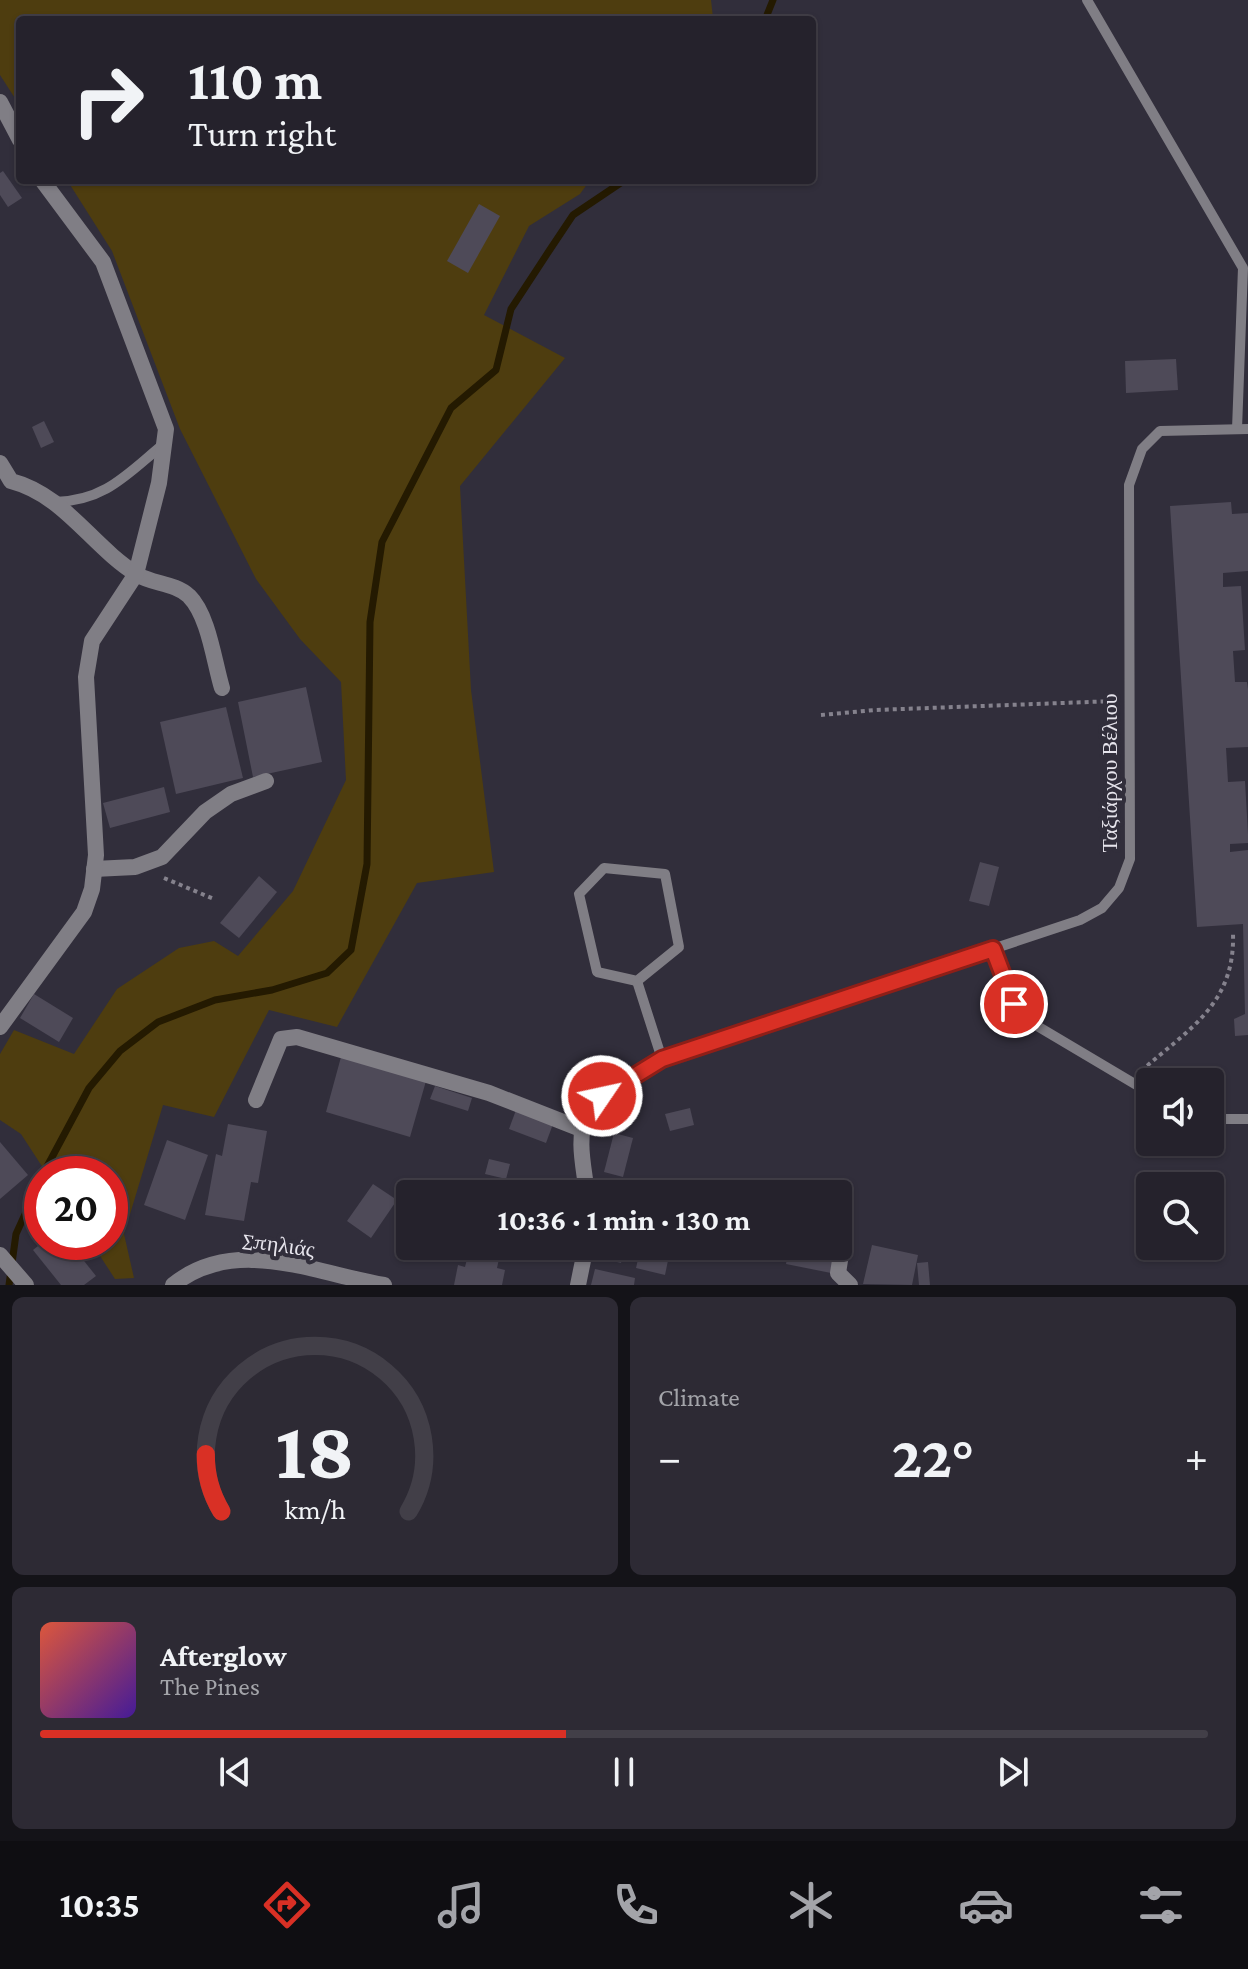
<!DOCTYPE html>
<meta charset="utf-8">
<style>
:root{--surface:#25222c;--page:#2d2a34;--text:#f1f3f6;--muted:#a3a4a9;--line:#423f48;--accent:#d93025}
body{margin:0;font-family:"Crimson Pro",serif;background:var(--page);color:var(--text);height:100vh;display:flex;flex-direction:column;font-size:30px;white-space:nowrap}
*{box-sizing:border-box;margin:0}
p{font-size:26px;color:var(--muted)}
.icon{flex:none;width:44px;height:44px;fill:none;stroke:currentColor;stroke-width:2;stroke-linecap:round;stroke-linejoin:round}
.map{position:relative;height:1285px;overflow:hidden}
.panel{display:flex;flex-direction:column;gap:12px;padding:12px;background:#141318;flex:1}
.panel>*{flex:none}
.guide{position:absolute;left:16px;top:16px;width:800px;height:168px;border-radius:8px;box-shadow:0 2px 6px #0004,0 0 0 2px var(--line);background:#25222c;color:var(--text);overflow:hidden}
.controls{position:absolute;left:1136px;top:1068px;display:grid;gap:16px}
.controls a{display:grid;place-items:center;width:88px;height:88px;border-radius:8px;background:var(--surface);box-shadow:0 2px 6px #0004,0 0 0 2px var(--line);font-size:40px}
.speed{position:absolute;left:24px;top:1156px;display:flex;gap:16px;font-size:40px;font-weight:700;text-align:center}
.speed>*{display:grid;place-content:center;width:104px;height:104px;border-radius:50%;background:var(--surface);box-shadow:0 2px 6px #0004,0 0 0 2px var(--line);line-height:1}
.speed .limit{border:12px solid #d22;background:#fff;color:#111}
.pin{position:absolute;display:grid;place-items:center;width:68px;height:68px;color:#fff;margin:-34px;border:4px solid #fff;border-radius:50%;box-shadow:0 2px 8px #0007}
.me{position:absolute;width:88px;margin:-44px;rotate:56deg;stroke-linejoin:round;filter:drop-shadow(0 0 6px #0008)}
.turn{display:flex;align-items:center;gap:28px;height:168px;padding:0 40px;font-size:36px}
.turn .icon{width:104px;height:104px;stroke-width:2.5}
.turn b{display:block;font-size:56px;line-height:68px}
.big{font-size:60px;font-weight:700;line-height:1.1}
.panel .tile{flex:1;display:flex;flex-direction:column;justify-content:center;gap:12px;min-width:0;padding:0 28px;border-radius:12px;background:var(--page)}
.panel .dial{align-items:center;gap:0}
.dial svg{height:208px;overflow:visible;fill:none;stroke:var(--line);stroke-width:7;stroke-linecap:round;text-anchor:middle}
.dial text{fill:var(--text);stroke:none}
.song{display:flex;align-items:center;gap:24px}
.cover{width:96px;height:96px;border-radius:12px;background:linear-gradient(135deg,hsl(10 70% 55%),hsl(260 70% 35%))}
.played{height:8px;border-radius:4px;background:linear-gradient(90deg,var(--accent) 45%,var(--line) 45%)}
.keys{display:flex;justify-content:space-around;direction:ltr}
.heat{display:flex;justify-content:space-between;align-items:center;font-size:44px;direction:ltr}
.panel .tiles{flex:1;display:grid;gap:12px;grid-template-columns:1fr 1fr}
.tile:last-child{grid-column:span 2}
.trip{position:absolute;left:396px;top:1180px;width:456px;height:80px;border-radius:8px;background:var(--surface);box-shadow:0 2px 6px #0004,0 0 0 2px var(--line);font-weight:700;line-height:80px;text-align:center}
.tab-bar{display:flex;height:128px;justify-content:space-around;align-items:center;background:#0f0e12;color:var(--muted)}
.tab-bar .icon{width:56px;height:56px}
.tab-bar .on{color:var(--accent)}
.tab-bar b{font-size:36px;color:var(--text)}
.map>svg:first-child{display:block}
</style>
<div class="map">
<svg width="1248" height="1285" viewBox="0 0 1248 1285">
<rect width="100%" height="100%" fill="#312e3b"/>
<g fill="#4e3d0f">
<polygon points="0,0 711,0 713,18 20,20 20,106 0,75"/>
<polygon points="67,180 590,180 580,194 529,226 484,315 565,358 460,486 471,690 494,872 417,883 337,1027 269,1010 214,1117 163,1105 124,1234 134,1278 115,1279 91,1242 110,1242 110,1174 47,1174 21,1134 0,1120 0,1054 14,1030 74,1054 117,989 179,948 214,941 238,956 293,891 346,780 341,682 300,639 256,579 180,429 112,251"/>
</g>
<g fill="none" stroke-linecap="round" stroke-linejoin="round">
<g stroke="#241a01" stroke-width="7">
<polyline points="765,20 773,0"/>
<polyline points="43,1174 89,1088 120,1051 158,1022 215,1000 272,990 327,973 351,950 367,864 370,622 382,542 451,408 496,370 511,309 549,251 573,215 625,180"/>
<polyline points="9,1285 16,1234 42,1177"/>
</g>
</g>
<g fill="#4e4a58">
<polygon points="3,171 22,198 8,207 0,195 0,173"/>
<polygon points="479,204 500,216 468,273 447,261"/>
<polygon points="1176,359 1178,390 1126,393 1125,361"/>
<polygon points="44,421 54,442 41,448 32,427"/>
<polygon points="1231,502 1232,514 1248,513 1248,571 1223,573 1223,587 1241,586 1245,650 1233,651 1235,682 1247,682 1248,689 1248,747 1226,748 1228,782 1245,781 1248,834 1248,843 1230,844 1230,852 1248,850 1248,1035 1235,1036 1234,1019 1245,1014 1243,924 1197,927 1170,506"/>
<polygon points="306,687 322,762 253,777 238,702"/>
<polygon points="226,707 243,778 176,794 160,722"/>
<polygon points="164,787 170,812 110,828 103,803"/>
<polygon points="980,862 999,867 989,906 969,901"/>
<polygon points="259,876 277,892 239,938 220,923"/>
<polygon points="34,994 73,1018 59,1042 20,1018"/>
<polygon points="341,1057 426,1081 410,1137 326,1112"/>
<polygon points="582,1083 623,1111 629,1105 637,1112 628,1122 620,1115 610,1129 569,1101"/>
<polygon points="435,1086 472,1098 468,1111 430,1099"/>
<polygon points="690,1108 694,1125 670,1131 665,1114"/>
<polygon points="516,1110 553,1124 546,1143 509,1129"/>
<polygon points="228,1124 267,1131 258,1183 251,1182 244,1221 205,1215 216,1154 222,1156"/>
<polygon points="614,1133 633,1138 623,1177 604,1172"/>
<polygon points="167,1140 208,1155 185,1220 144,1205"/>
<polygon points="0,1142 28,1175 0,1199"/>
<polygon points="489,1159 510,1164 506,1179 485,1174"/>
<polygon points="373,1184 397,1200 371,1238 347,1221"/>
<polygon points="43,1242 69,1242 96,1276 84,1285 61,1285 33,1250"/>
<polygon points="872,1245 918,1255 912,1285 863,1284"/>
<polygon points="521,1246 563,1246 559,1261 520,1251"/>
<polygon points="598,1246 625,1246 621,1263 596,1257"/>
<polygon points="641,1246 671,1246 665,1275 636,1268"/>
<polygon points="789,1246 824,1246 824,1249 836,1252 831,1273 786,1264"/>
<polygon points="469,1251 499,1259 497,1268 505,1270 502,1285 454,1285 458,1265 465,1267"/>
<polygon points="928,1262 930,1285 919,1285 917,1263"/>
<polygon points="595,1269 635,1278 634,1285 591,1285"/>
</g>
<g fill="none" stroke-linecap="round" stroke-linejoin="round">
<g stroke="#85828d" stroke-width="4" stroke-dasharray="4 4" stroke-linecap="butt">
<polyline points="821,715 875,710 1115,701"/>
<polyline points="164,878 214,899"/>
<path d="M1141,1071c48,-42 94,-67 92,-137"/>
</g>
<g stroke="#807e85" stroke-width="10">
<polyline points="1087,0 1243,268 1237,429"/>
<path d="M55,502c51,-1 73,-29 110,-59"/>
<polygon points="604,868 665,874 679,947 637,981 597,972 579,894"/>
<polyline points="993,949 1004,986 1027,1020 1150,1093"/>
<polyline points="637,981 662,1059"/>
<polyline points="602,1096 662,1059 1080,920 1102,908 1119,888 1130,859 1129,485 1142,449 1160,431 1248,429"/>
<polyline points="1210,1119 1248,1119"/>
</g>
<g stroke="#807e85" stroke-width="16">
<polyline points="0,102 20,140"/>
<path d="M0,463l11,18c54,14 81,66 127,94 15,9 37,8 51,21 20,20 25,66 33,92"/>
<polyline points="94,869 135,867 162,857 205,812 231,794 266,781"/>
<polyline points="0,1027 84,912 92,889 96,855 86,677 92,641 136,574 159,483 166,429 103,262 42,180"/>
<polyline points="256,1100 281,1039 297,1037 489,1093 581,1129"/>
<path d="M587,1194c-3,-28 -11,-54 0,-81"/>
<polyline points="845,1229 838,1273 850,1285"/>
<polyline points="0,1255 26,1285"/>
<path d="M173,1285c62,-50 141,-12 211,0"/>
<polyline points="578,1285 586,1246"/>
</g>
</g>
<g fill="none" stroke-linecap="round" stroke-linejoin="round">
<defs>
<polyline id="route" points="602,1096 662,1059 993,949 1014,1004"/>
</defs>
<use href="#route" stroke="#8d1f18" stroke-width="20"/>
<use href="#route" stroke="#d93025" stroke-width="14"/>
</g>
<g text-anchor="middle" stroke-width="8" stroke-linejoin="round" paint-order="stroke">
<g font-size="22" fill="#e6e4ec" stroke="#312e3b">
<text transform="translate(1109 773) rotate(-90)" y="8">Ταξιάρχου Βέλιου</text>
<text transform="translate(279 1244) rotate(8)" y="8">Σπηλιάς</text>
</g>
</g>
</svg>
<div class="controls">
<a><svg class="icon" aria-label="sound" viewBox="0 0 24 24"><path d="M4 9h4l5-4v14l-5-4H4zM17 9q2 3 0 6"/></svg></a>
<a><svg class="icon" aria-label="search" viewBox="0 0 24 24"><circle cx="10" cy="10" r="6"/><path d="M15 15l6 6"/></svg></a>
</div>
<div class="speed"><div class="limit">20</div></div>
<div class="pin" style="left:1014px;top:1004px;background:#d93025"><svg class="icon" aria-label="arrive" viewBox="0 0 24 24"><path d="M6 21V4h12l-3 4 3 4H6"/></svg></div>
<svg class="me" style="left:602px;top:1096px" viewBox="-20 -20 40 40"><circle r="17" fill="#d93025" stroke="#fff" stroke-width="3"/><path d="M0-11L8 9 0 5-8 9z" fill="#fff"/></svg>
<div class="trip">10:36 · 1 min · 130 m</div>
<div class="guide">
<div class="turn"><svg class="icon" aria-label="right" viewBox="0 0 24 24"><path d="M7 20v-9h11M14 6l5 5-5 5"/></svg><div><b>110 m</b>Turn right</div></div>
</div>
</div>
<section class="panel">
<div class="tiles">
<div class="tile dial"><svg viewBox="0 0 100 80">
<path d="M14 69A42 42 0 1 1 86 69"/>
<path d="M14 69A42 42 0 0 1 8 47" stroke="#d93025"/>
<text x="50" y="56" font-size="32" font-weight="700">18</text>
<text x="50" y="72" font-size="11">km/h</text>
</svg></div>
<div class="tile"><p>Climate</p>
<div class="heat"><a>−</a><b class="big">22°</b><a>+</a></div>
</div>
<div class="tile">
<div class="song"><i class="cover"></i><div><b>Afterglow</b><p>The Pines</p></div></div>
<div class="played"></div>
<div class="keys"><svg class="icon" aria-label="previous" viewBox="0 0 24 24"><path d="M18 5L8 12l10 7zM5 5v14"/></svg><svg class="icon" aria-label="pause" viewBox="0 0 24 24"><path d="M8 5v14M16 5v14"/></svg><svg class="icon" aria-label="next" viewBox="0 0 24 24"><path d="M6 5l10 7-10 7zM19 5v14"/></svg></div>
</div>
</div>
</section>
<nav class="tab-bar">
<b>10:35</b>
<svg class="icon on" aria-label="directions" viewBox="0 0 24 24"><path d="M12 3l9 9-9 9-9-9zM9 14v-3h6M13 9l2 2-2 2"/></svg>
<svg class="icon" aria-label="music" viewBox="0 0 24 24"><path d="M9 18V5l10-2v13"/><circle cx="6" cy="18" r="3"/><circle cx="16" cy="16" r="3"/></svg>
<svg class="icon" aria-label="phone" viewBox="0 0 24 24"><path d="M5 4h4l2 5-3 2q2 4 5 5l2-3 5 2v4C11 20 4 13 5 4z"/></svg>
<svg class="icon" aria-label="climate" viewBox="0 0 24 24"><path d="M12 3v18M4 7l16 10M4 17L20 7"/></svg>
<svg class="icon" aria-label="car" viewBox="0 0 24 24"><path d="M5 17H2v-5l4-1 3-4h7l3 4 3 1v5h-3M9 17h6M6 11h13"/><circle cx="7" cy="17" r="2"/><circle cx="17" cy="17" r="2"/></svg>
<svg class="icon" aria-label="filters" viewBox="0 0 24 24"><path d="M4 7h16M4 17h16"/><circle cx="9" cy="7" r="2"/><circle cx="15" cy="17" r="2"/></svg>
</nav>
